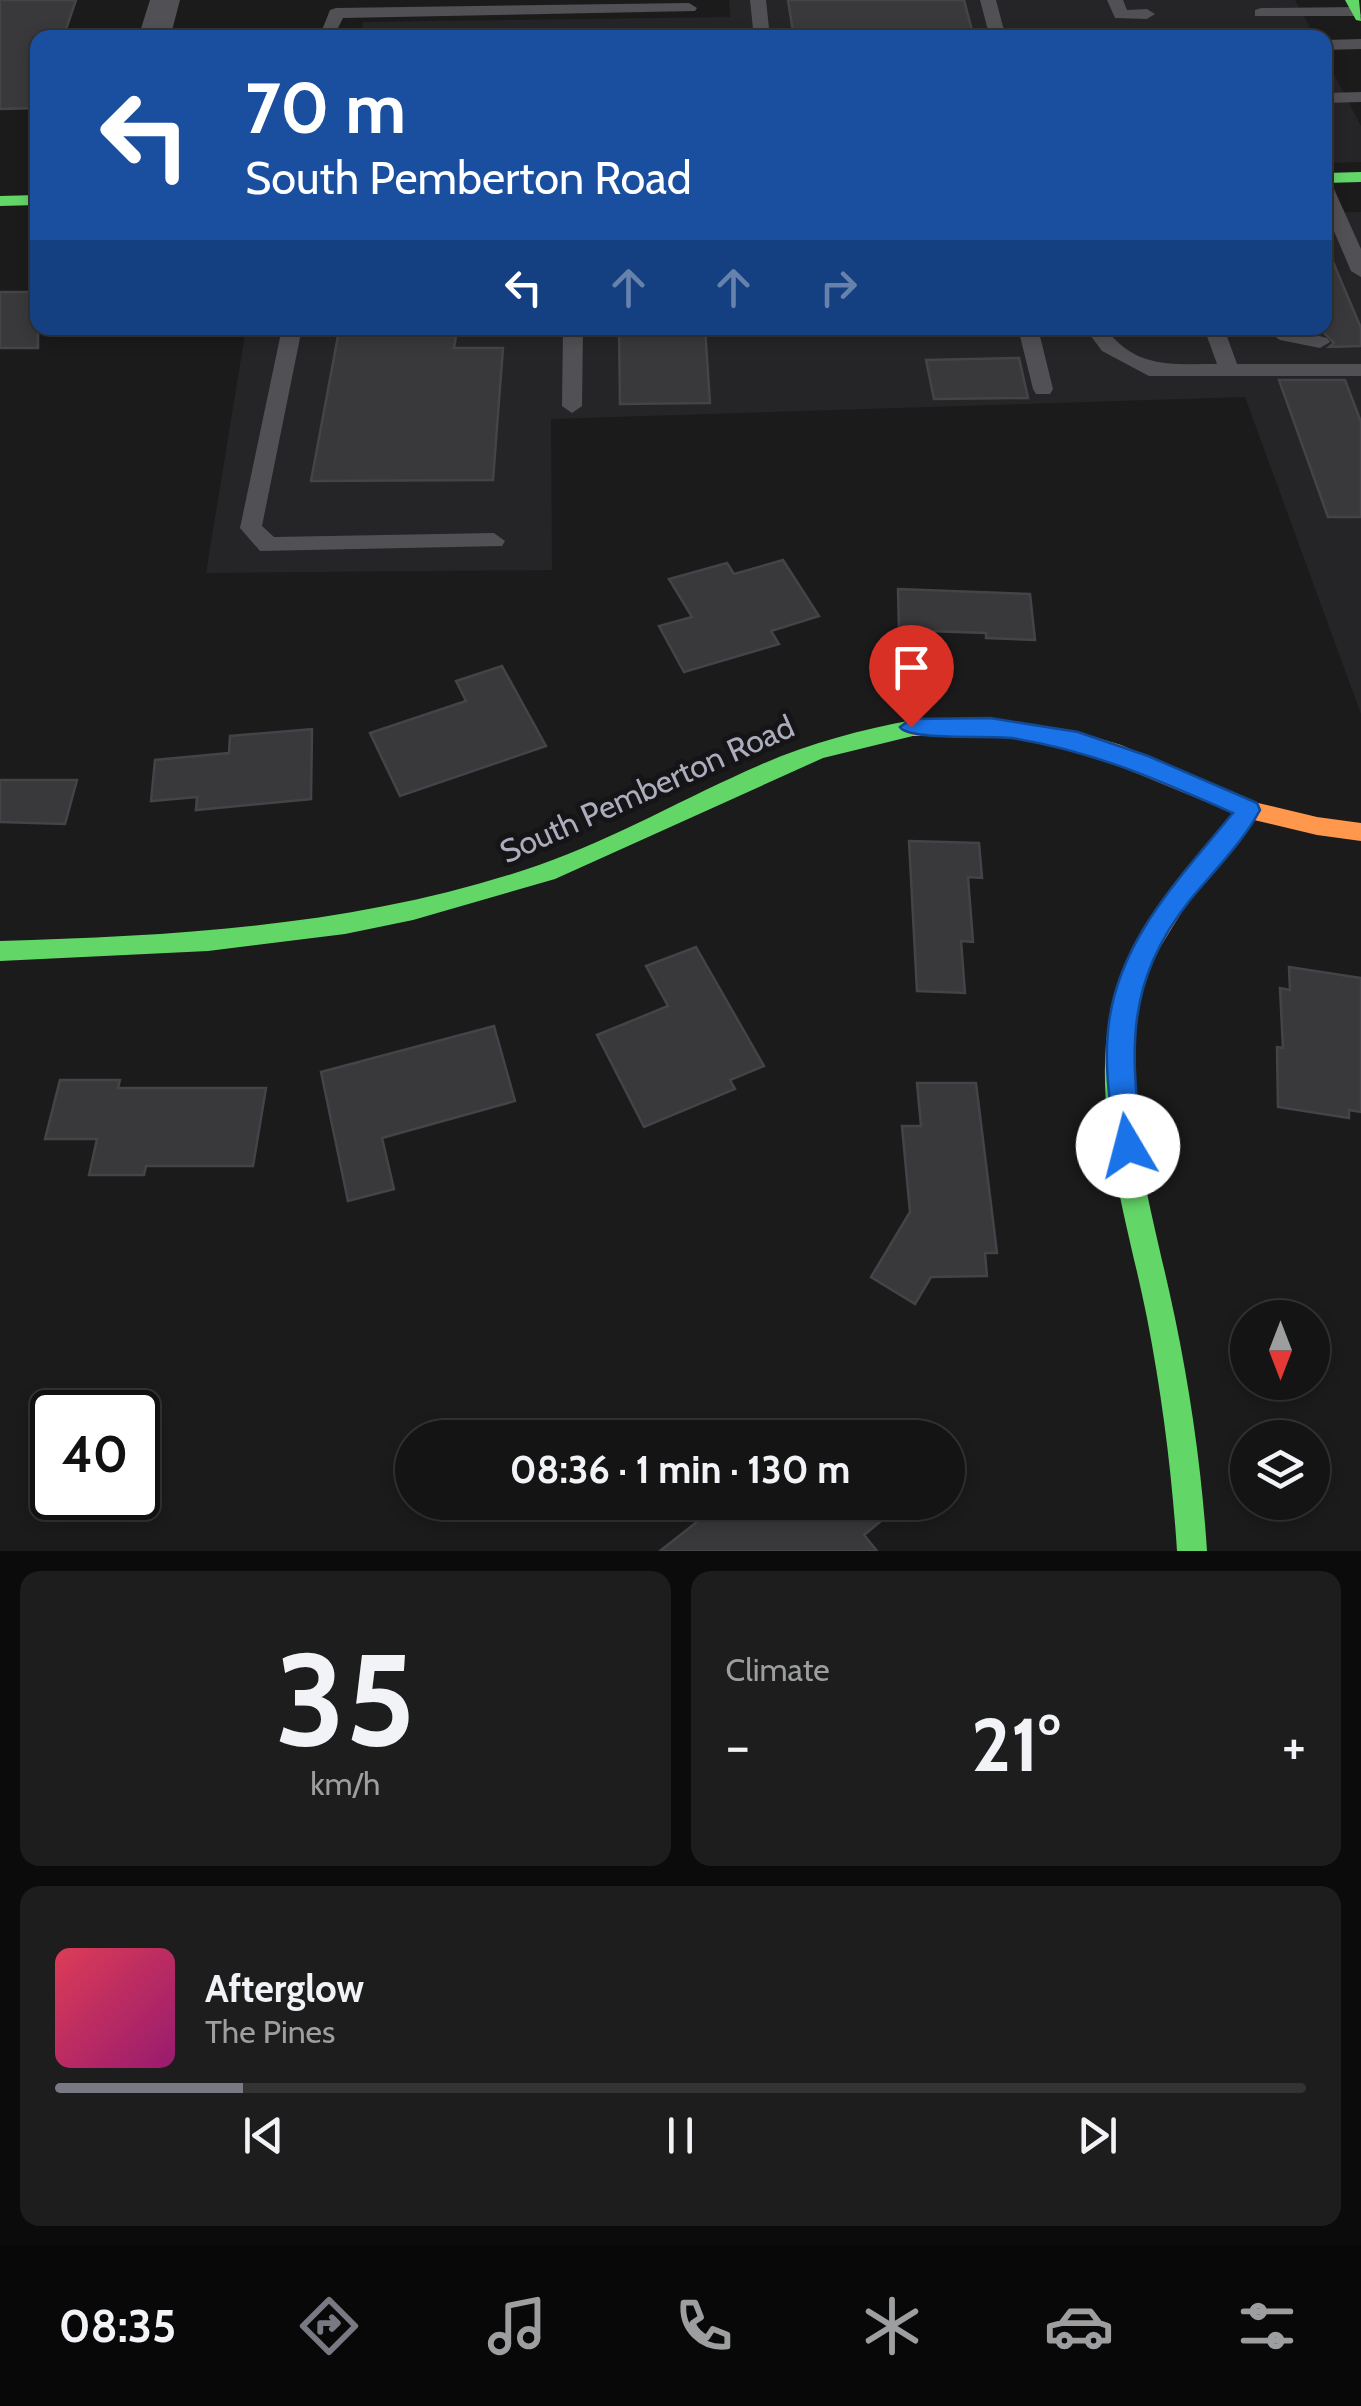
<!DOCTYPE html>
<meta charset="utf-8">
<style>
:root{--surface:#141414;--page:#1d1d1d;--text:#f1f3f6;--muted:#9d9ea0;--line:#333334;--accent:#797984}
body{margin:0;font-family:Cabin,sans-serif;background:var(--page);color:var(--text);height:100vh;display:flex;flex-direction:column;font-size:38px;white-space:nowrap}
*{box-sizing:border-box;margin:0}
p{font-size:32px;color:var(--muted)}
.icon{flex:none;width:55px;height:55px;fill:none;stroke:currentColor;stroke-width:2;stroke-linecap:round;stroke-linejoin:round}
.map{position:relative;height:1551px;overflow:hidden}
.panel{display:flex;flex-direction:column;gap:20px;padding:20px;background:#0b0b0b;flex:1}
.panel>*{flex:none}
.top-card{position:absolute;left:30px;top:30px;width:1302px;height:305px;border-radius:20px;box-shadow:0 5px 15px #0003,0 0 0 2px var(--line);background:#1a4fa0;color:#fff;overflow:hidden}
.needle{width:65px;rotate:180deg}
.tools{position:absolute;left:1230px;top:1300px;display:grid;gap:20px}
.tools a{display:grid;place-items:center;width:100px;height:100px;border-radius:50%;background:var(--surface);box-shadow:0 5px 15px #0003,0 0 0 2px var(--line);font-size:50px}
.speed{position:absolute;left:30px;top:1390px;display:flex;gap:20px;font-size:50px;font-weight:700;text-align:center}
.speed>*{display:grid;place-content:center;width:130px;height:130px;border-radius:50%;background:var(--surface);box-shadow:0 5px 15px #0003,0 0 0 2px var(--line);line-height:1}
.speed .limit{border:5px solid #111;border-radius:15px;background:#fff;color:#111}
.pin{position:absolute;display:grid;place-items:center;width:85px;height:85px;color:#fff;margin:-102px -42px;border-radius:50% 50% 50% 0;rotate:-45deg;box-shadow:0 0 10px #0007}
.pin .icon{rotate:45deg}
.me{position:absolute;width:110px;margin:-55px;rotate:352deg;stroke-linejoin:round;filter:drop-shadow(0 0 8px #0008)}
.turn{display:flex;align-items:center;gap:35px;height:210px;padding:0 50px;font-size:45px}
.turn .icon{width:130px;height:130px;stroke-width:2.5}
.turn b{display:block;font-size:70px;line-height:85px}
.lanes{display:flex;align-items:center;height:95px;padding:0 50px;background:#0003;justify-content:center;gap:50px;direction:ltr}
.lanes .off{opacity:.35}
.big{font-size:75px;font-weight:800;line-height:1.1}
.panel .card{flex:1;display:flex;flex-direction:column;justify-content:center;gap:15px;min-width:0;padding:0 35px;border-radius:20px;background:var(--page)}
.panel .dial{align-items:center;gap:0}
.dial b{font-size:130px;line-height:1}
.song{display:flex;align-items:center;gap:30px}
.cover{width:120px;height:120px;border-radius:15px;background:linear-gradient(135deg,hsl(350 70% 55%),hsl(320 70% 35%))}
.played{height:10px;border-radius:5px;background:linear-gradient(90deg,var(--accent) 15%,var(--line) 15%)}
.keys{display:flex;justify-content:space-around;direction:ltr}
.heat{display:flex;justify-content:space-between;align-items:center;font-size:55px;direction:ltr}
.panel .tiles{flex:1;display:grid;gap:20px;grid-template-columns:1fr 1fr}
.card:last-child{grid-column:span 2}
.trip{position:absolute;left:395px;top:1420px;width:570px;height:100px;border-radius:50px;background:var(--surface);box-shadow:0 5px 15px #0003,0 0 0 2px var(--line);font-weight:800;line-height:100px;text-align:center}
.tab-bar{display:flex;height:160px;justify-content:space-around;align-items:center;background:#080808;color:var(--muted)}
.tab-bar .icon{width:70px;height:70px}
.tab-bar .active{color:var(--accent)}
.tab-bar b{font-size:45px;color:var(--text)}
.map>svg:first-child{display:block}
</style>
<div class="map">
<svg width="1361" height="1551" viewBox="0 0 1361 1551">
<rect width="100%" height="100%" fill="#1b1b1b"/>
<g fill="#252527">
<polygon points="729,0 1295,0 1315,37 360,38 363,22 730,17"/>
<polygon points="1325,57 1361,126 1361,162 1325,163"/>
<polygon points="1361,212 1361,714 1245,397 551,419 552,570 206,573 246,328 1325,328 1325,213"/>
</g>
<g fill="#39383a" stroke="#444347" stroke-width="2.5">
<polygon points="0,0 76,0 63,38 38,38 38,108 0,109"/>
<polygon points="788,0 964,0 974,38 794,38"/>
<polygon points="1325,243 1361,328 1361,346 1329,347 1334,343 1325,334"/>
<rect x="0" y="292" width="38" height="56"/>
<polygon points="619,328 705,328 710,403 620,404"/>
<polygon points="338,336 456,336 454,348 503,348 493,480 311,481"/>
<polygon points="1019,358 1028,398 934,399 926,360"/>
<polygon points="1279,380 1345,380 1361,422 1361,517 1328,517"/>
<polygon points="783,560 819,616 771,631 779,644 684,672 659,626 692,617 669,579 727,563 734,574"/>
<polygon points="898,589 1030,594 1035,640 986,638 986,633 899,630"/>
<polygon points="502,666 546,746 400,796 370,733 466,701 456,681"/>
<polygon points="312,729 311,799 196,810 197,797 151,801 155,760 229,753 230,736"/>
<polygon points="0,780 77,780 65,824 0,822"/>
<polygon points="909,841 979,843 982,878 968,877 973,942 961,941 965,993 917,991"/>
<polygon points="696,947 764,1066 730,1080 735,1089 644,1127 597,1035 668,1006 646,966"/>
<polygon points="1289,967 1361,978 1361,1112 1349,1110 1349,1118 1278,1107 1277,1047 1283,1048 1280,988 1290,990"/>
<polygon points="494,1026 515,1101 382,1138 394,1189 348,1201 321,1072"/>
<polygon points="60,1080 120,1080 118,1088 266,1088 253,1166 146,1166 144,1175 89,1175 97,1139 45,1139"/>
<polygon points="917,1083 976,1083 997,1253 985,1253 987,1276 931,1277 915,1304 871,1277 910,1212 902,1126 921,1126"/>
<polygon points="722,1502 904,1502 864,1535 877,1551 660,1551"/>
</g>
<g fill="none" stroke-linecap="round" stroke-linejoin="round">
<g fill="#515155" fill-rule="evenodd">
<polygon points="750,0 766,0 770,38 754,38"/>
<polygon points="980,0 996,0 1006,38 990,38"/>
<polygon points="1107,0 1123,0 1127,10 1147,9 1155,14 1147,19 1115,18"/>
<polygon points="689,3 697,8 695,11 343,18 333,38 314,38 322,30 330,10 336,8"/>
<polygon points="1261,8 1358,7 1361,16 1255,16 1255,10"/>
<polygon points="1361,39 1361,49 1325,50 1325,40"/>
<polygon points="1361,92 1361,102 1325,103 1325,93"/>
<polygon points="1325,184 1334,189 1361,249 1361,277 1351,271 1325,210"/>
<polygon points="282,328 302,328 262,526 274,537 494,533 505,541 502,546 260,551 240,528"/>
<polygon points="563,328 583,328 582,406 572,413 562,406"/>
<polygon points="1018,328 1038,328 1053,389 1050,394 1036,394 1033,389"/>
<path d="M1085,328h20c31,41 66,36 112,36l-13,-36h20l13,36h124v12h-212l-47,-25z"/>
<polygon points="1262,328 1286,328 1327,338 1330,342 1320,348 1280,340"/>
</g>
<polygon fill="#515155" fill-rule="evenodd" points="150,0 180,0 170,38 138,38"/>
<g fill="#63d668" fill-rule="evenodd">
<polygon points="1345,0 1359,0 1361,21 1356,20"/>
<polygon points="1361,172 1361,182 1325,183 1325,173"/>
<polygon points="38,195 38,205 0,206 0,196"/>
<path d="M913,720l8,2 3,6 -3,6 -98,24 -268,121 -142,41 -68,14 -137,17 -208,10v-20c182,-5 366,-16 539,-76 77,-27 147,-68 221,-100 50,-22 100,-35 153,-45z"/>
<path d="M1139,950l9,3 3,7c-41,127 -2,233 24,358 16,77 27,155 32,233h-30c-5,-78 -15,-156 -30,-233 -23,-116 -72,-252 -17,-365z"/>
</g>
<polygon fill="#ff974d" fill-rule="evenodd" points="985,718 1078,732 1121,745 1254,802 1317,817 1361,823 1361,841 1317,835 1254,820 1191,897 1148,967 1139,970 1130,967 1127,960 1130,953 1175,883 1233,813 1078,749 1008,736 913,736 902,728 913,720"/>
</g>
<path fill="#1a73e8" stroke="#114b97" stroke-width="2.5" d="M990,718l88,14 70,24 109,47 3,7c-17,32 -47,62 -70,90 -65,82 -60,149 -48,246l-4,9 -10,4 -9,-4 -4,-9c-4,-38 -11,-77 -7,-115 8,-89 72,-153 125,-218 -75,-33 -139,-62 -221,-75 -22,-3 -103,3 -112,-11l11,-8z"/>
<g text-anchor="middle" stroke-width="10" stroke-linejoin="round" paint-order="stroke">
<g font-size="32" fill="#acacbd" stroke="#151517">
<text transform="translate(647 789) rotate(-24)" y="11">South Pemberton Road</text>
</g>
</g>
</svg>
<div class="tools">
<a><svg class="needle" viewBox="-14 -14 28 28"><path d="M0-13l5 13h-10z" fill="#e53935"/><path d="M0 13l5-13h-10z" fill="#9d9ea0"/></svg></a>
<a><svg class="icon" aria-label="layers" viewBox="0 0 24 24"><path d="M12 4l9 5-9 5-9-5zM3 14l9 5 9-5"/></svg></a>
</div>
<div class="speed"><div class="limit">40</div></div>
<div class="pin" style="left:911px;top:727px;background:#d93025"><svg class="icon" aria-label="arrive" viewBox="0 0 24 24"><path d="M6 21V4h12l-3 4 3 4H6"/></svg></div>
<svg class="me" style="left:1128px;top:1146px" viewBox="-20 -20 40 40"><circle r="19" fill="#fff"/><path d="M0-13L10 11 0 6-10 11z" fill="#1a73e8"/></svg>
<div class="trip">08:36 · 1 min · 130 m</div>
<div class="top-card">
<div class="turn"><svg class="icon" aria-label="left" viewBox="0 0 24 24"><path d="M17 20v-9H6M10 6l-5 5 5 5"/></svg><div><b>70 m</b>South Pemberton Road</div></div>
<div class="lanes"><svg class="icon" aria-label="left" viewBox="0 0 24 24"><path d="M17 20v-9H6M10 6l-5 5 5 5"/></svg><svg class="icon off" aria-label="ahead" viewBox="0 0 24 24"><path d="M12 20V5M6 11l6-6 6 6"/></svg><svg class="icon off" aria-label="ahead" viewBox="0 0 24 24"><path d="M12 20V5M6 11l6-6 6 6"/></svg><svg class="icon off" aria-label="right" viewBox="0 0 24 24"><path d="M7 20v-9h11M14 6l5 5-5 5"/></svg></div>
</div>
</div>
<section class="panel">
<div class="tiles">
<div class="card dial"><b>35</b><p>km/h</p></div>
<div class="card"><p>Climate</p>
<div class="heat"><a>−</a><b class="big">21°</b><a>+</a></div>
</div>
<div class="card">
<div class="song"><i class="cover"></i><div><b>Afterglow</b><p>The Pines</p></div></div>
<div class="played"></div>
<div class="keys"><svg class="icon" aria-label="previous" viewBox="0 0 24 24"><path d="M18 5L8 12l10 7zM5 5v14"/></svg><svg class="icon" aria-label="pause" viewBox="0 0 24 24"><path d="M8 5v14M16 5v14"/></svg><svg class="icon" aria-label="next" viewBox="0 0 24 24"><path d="M6 5l10 7-10 7zM19 5v14"/></svg></div>
</div>
</div>
</section>
<nav class="tab-bar">
<b>08:35</b>
<svg class="icon active" aria-label="directions" viewBox="0 0 24 24"><path d="M12 3l9 9-9 9-9-9zM9 14v-3h6M13 9l2 2-2 2"/></svg>
<svg class="icon" aria-label="music" viewBox="0 0 24 24"><path d="M9 18V5l10-2v13"/><circle cx="6" cy="18" r="3"/><circle cx="16" cy="16" r="3"/></svg>
<svg class="icon" aria-label="phone" viewBox="0 0 24 24"><path d="M5 4h4l2 5-3 2q2 4 5 5l2-3 5 2v4C11 20 4 13 5 4z"/></svg>
<svg class="icon" aria-label="climate" viewBox="0 0 24 24"><path d="M12 3v18M4 7l16 10M4 17L20 7"/></svg>
<svg class="icon" aria-label="car" viewBox="0 0 24 24"><path d="M5 17H2v-5l4-1 3-4h7l3 4 3 1v5h-3M9 17h6M6 11h13"/><circle cx="7" cy="17" r="2"/><circle cx="17" cy="17" r="2"/></svg>
<svg class="icon" aria-label="filters" viewBox="0 0 24 24"><path d="M4 7h16M4 17h16"/><circle cx="9" cy="7" r="2"/><circle cx="15" cy="17" r="2"/></svg>
</nav>
